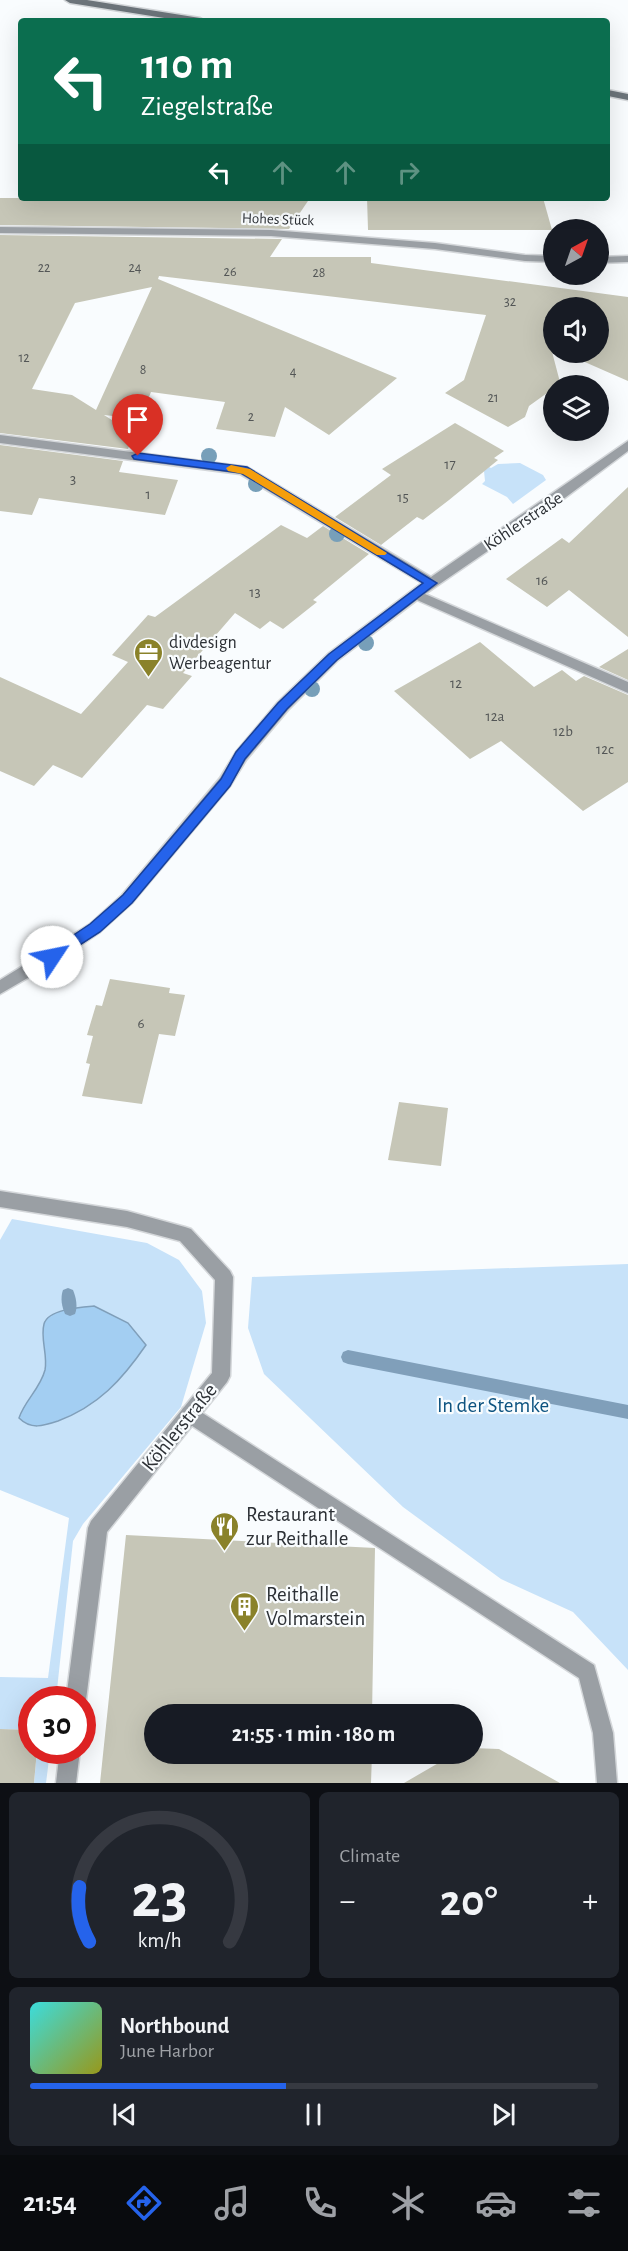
<!DOCTYPE html>
<meta charset="utf-8">
<style>
:root{--surface:#171b24;--page:#20242c;--text:#f1f3f6;--muted:#9ea1a6;--line:#363941;--accent:#2563eb}
body{margin:0;font-family:"Alegreya Sans",sans-serif;background:var(--page);color:var(--text);height:100vh;display:flex;flex-direction:column;font-size:22px;white-space:nowrap}
*{box-sizing:border-box;margin:0}
p{font-size:20px;color:var(--muted)}
.icon{flex:none;width:33px;height:33px;fill:none;stroke:currentColor;stroke-width:2;stroke-linecap:round;stroke-linejoin:round}
.map{position:relative;height:1783px;overflow:hidden}
.side{display:flex;flex-direction:column;gap:9px;padding:9px;background:#0d0f14;flex:1}
.side>*{flex:none}
.hud{position:absolute;left:18px;top:18px;width:592px;height:183px;border-radius:6px;box-shadow:0 6px 24px #0002;background:#0b6e4f;color:#fff;overflow:hidden}
.needle{width:39px;rotate:40deg}
.buttons{position:absolute;left:543px;top:219px;display:grid;gap:12px}
.buttons a{display:grid;place-items:center;width:66px;height:66px;border-radius:50%;background:var(--surface);box-shadow:0 6px 24px #0002;font-size:30px}
.speed{position:absolute;left:18px;top:1686px;display:flex;gap:12px;font-size:30px;font-weight:700;text-align:center}
.speed>*{display:grid;place-content:center;width:78px;height:78px;border-radius:50%;background:var(--surface);box-shadow:0 6px 24px #0002;line-height:1}
.speed .limit{border:9px solid #d22;background:#fff;color:#111}
.pin{position:absolute;display:grid;place-items:center;width:51px;height:51px;color:#fff;margin:-62px -26px;border-radius:50% 50% 50% 0;rotate:-45deg;box-shadow:0 0 6px #0007}
.pin .icon{rotate:45deg}
.me{position:absolute;width:66px;margin:-33px;rotate:56deg;stroke-linejoin:round;filter:drop-shadow(0 0 4px #0008)}
.turn{display:flex;align-items:center;gap:21px;height:126px;padding:0 24px;font-size:27px}
.turn .icon{width:78px;height:78px;stroke-width:2.5}
.turn b{display:block;font-size:42px;line-height:51px}
.lanes{display:flex;align-items:center;height:57px;padding:0 24px;background:#0003;justify-content:center;gap:30px;direction:ltr}
.lanes .off{opacity:.35}
.big{font-size:45px;font-weight:700;line-height:1.1}
.side .tile{flex:1;display:flex;flex-direction:column;justify-content:center;gap:9px;min-width:0;padding:0 21px;border-radius:9px;background:var(--page)}
.side .dial{align-items:center;gap:0}
.dial svg{height:156px;overflow:visible;fill:none;stroke:var(--line);stroke-width:7;stroke-linecap:round;text-anchor:middle}
.dial text{fill:var(--text);stroke:none}
.song{display:flex;align-items:center;gap:18px}
.cover{width:72px;height:72px;border-radius:9px;background:linear-gradient(135deg,hsl(180 70% 55%),hsl(60 70% 35%))}
.played{height:6px;border-radius:3px;background:linear-gradient(90deg,var(--accent) 45%,var(--line) 45%)}
.keys{display:flex;justify-content:space-around;direction:ltr}
.heat{display:flex;justify-content:space-between;align-items:center;font-size:33px;direction:ltr}
.side .tiles{flex:1;display:grid;gap:9px;grid-template-columns:1fr 1fr}
.tile:last-child{grid-column:span 2}
.trip{position:absolute;left:144px;top:1704px;width:339px;height:60px;border-radius:30px;background:var(--surface);box-shadow:0 6px 24px #0002;font-weight:700;line-height:60px;text-align:center}
.tabs{display:flex;height:96px;justify-content:space-around;align-items:center;background:#090b0e;color:var(--muted)}
.tabs .icon{width:42px;height:42px}
.tabs .on{color:var(--accent)}
.tabs b{font-size:27px;color:var(--text)}
.map>svg:first-child{display:block}
</style>
<div class="map">
<svg width="628" height="1783" viewBox="0 0 628 1783">
<rect width="100%" height="100%" fill="#f9fcfe"/>
<g fill="#c7e2f9">
<polygon points="520,463 543,475 546,480 513,504 507,497 482,484 485,481 484,471 489,467 491,468 498,464"/>
<polygon points="12,1219 147,1243 179,1260 202,1291 206,1323 181,1407 83,1524 73,1541 56,1699 32,1700 31,1730 0,1729 0,1677 48,1678 69,1518 0,1490 0,1240"/>
<polygon points="628,1264 628,1670 573,1612 501,1579 403,1507 264,1374 248,1328 252,1277"/>
<polygon points="37,1751 50,1751 46,1783 34,1783"/>
</g>
<path fill="#a3cef2" stroke="#809fba" stroke-width="1.5" d="M94,1306l34,17 18,22c-24,35 -48,61 -88,76 -15,5 -27,9 -39,-3 6,-18 21,-29 26,-48 3,-15 -5,-32 -1,-46 4,-15 38,-17 50,-18z"/>
<g fill="none" stroke-linecap="round" stroke-linejoin="round">
<g fill="#809fba" fill-rule="evenodd">
<path d="M68,1288l5,2c3,7 5,17 2,24l-5,2 -5,-2c-3,-7 -5,-16 -2,-24z"/>
<polygon points="348,1350 628,1405 628,1419 348,1364 343,1362 341,1357 343,1352"/>
</g>
</g>
<g fill="#c6c6b7" fill-rule="evenodd">
<polygon points="0,198 310,198 289,229 0,225"/>
<polygon points="367,198 543,198 552,230 368,230"/>
<path d="M0,235l282,4 -12,18h101v6l257,34v84l-66,-29h36v-44h-44v41l-3,-1 10,38h-7v2l-25,18 -4,11 -17,10 -63,-34 19,-13 22,-65 -327,-39 -1,3 239,99 -68,57 -44,-28 -10,30 -59,-8 9,-27 -74,-10 -11,27 -36,-4 30,19 -6,15 -128,-16zM152,287l-56,123 -24,-15 -40,-6 43,-86z"/>
<polygon points="455,423 504,451 494,458 498,460 449,500 423,520 417,517 381,545 335,517 391,475 382,469"/>
<polygon points="0,445 123,461 119,472 178,480 165,515 39,498 32,515 0,511"/>
<polygon points="628,487 628,637 569,590 547,607 506,579 562,538 569,543"/>
<polygon points="281,525 307,538 323,526 369,554 313,600 317,602 283,629 270,621 260,629 235,613 183,673 192,676 163,709 147,705 82,778 53,765 34,786 0,771 0,677 81,714 128,662 112,655 148,615 155,617"/>
<polygon points="480,642 534,687 562,670 576,681 584,676 628,695 628,782 583,811 501,741 470,759 394,691"/>
<polygon points="628,649 628,680 599,667"/>
<polygon points="110,979 170,988 169,993 185,995 175,1036 159,1034 142,1104 82,1096 90,1064 86,1063 93,1036 87,1035 96,1005 102,1006"/>
<polygon points="399,1102 448,1108 441,1166 388,1160"/>
<polygon points="126,1535 375,1548 372,1714 154,1714 154,1754 372,1754 371,1783 100,1783"/>
<polygon points="0,1729 32,1730 32,1750 37,1750 34,1783 0,1783"/>
<polygon points="472,1748 499,1749 560,1783 404,1783 454,1754 472,1754"/>
</g>
<g fill="none" stroke-linecap="round" stroke-linejoin="round">
<defs>
<polygon id="lane" points="190,1405 594,1665 613,1733 617,1783 597,1783 593,1733 579,1678 183,1420 181,1414 183,1408"/>
<g id="street">
<polygon points="0,227 271,230 435,243 525,255 554,256 554,262 525,261 435,249 271,236 0,233"/>
<polygon points="628,256 628,262 598,263 598,257"/>
<polygon points="0,435 247,467 431,577 628,441 628,451 562,500 425,594 628,682 628,693 417,600 338,660 288,710 246,760 230,786 132,903 100,932 57,961 0,994 0,980 90,924 122,895 220,778 236,752 278,702 328,654 422,583 240,474 0,443"/>
<polygon points="0,1191 127,1211 185,1227 191,1229 230,1271 233,1277 230,1376 227,1382 107,1532 86,1700 82,1707 82,1700 66,1700 88,1528 91,1521 212,1373 215,1280 180,1241 127,1227 0,1207"/>
<polygon points="60,1750 80,1750 76,1783 56,1783"/>
</g>
<g id="secondary">
<polygon points="65,0 87,0 200,18 205,21 183,21 70,3"/>
<polygon points="608,90 628,94 628,100 608,96"/>
</g>
</defs>
<use href="#lane" stroke="#d4d7da" stroke-width="3"/>
<use href="#street" stroke="#d4d7da" stroke-width="3"/>
<use href="#secondary" stroke="#d4d7da" stroke-width="3"/>
<use href="#lane" fill="#9a9fa4" fill-rule="evenodd"/>
<use href="#street" fill="#9a9fa4" fill-rule="evenodd"/>
<use href="#secondary" fill="#6c747a" fill-rule="evenodd"/>
</g>
<g fill="#779fb9">
<circle cx="209" cy="456" r="8"/>
<circle cx="256" cy="484" r="8"/>
<circle cx="337" cy="534" r="8"/>
<circle cx="366" cy="643" r="8"/>
<circle cx="312" cy="689" r="8"/>
</g>
<polygon fill="#2563eb" stroke="#184099" stroke-width="1.5" points="138,453 247,467 437,583 337,660 287,709 245,759 230,786 132,903 100,932 52,963 47,961 45,957 47,953 90,924 123,895 221,779 236,752 278,703 329,654 423,583 241,473 134,459 132,456"/>
<polygon fill="#f59e0b" points="231,465 250,469 387,553 385,555 377,555 243,474 228,471 226,468"/>
<defs>
<symbol id="office-pin" viewBox="-11 -11 22 30"><path d="M0 17L-7.5 6A9.5 9.5 0 1 1 7.5 6Z" fill="#8a822a" stroke="#f9fcfe"/><path d="M-6-3h4V-5.5h4V-3h4V5H-6ZM-1-4.5V-3h2v-1.5ZM-6 0V1H6V0Z" fill="#fff"/></symbol>
<symbol id="restaurant-pin" viewBox="-11 -11 22 30"><path d="M0 17L-7.5 6A9.5 9.5 0 1 1 7.5 6Z" fill="#8a822a" stroke="#f9fcfe"/><path d="M-5-6h1v4h1v-4h1v4h1v-4h1v5L-1.5 .5V6h-2V.5L-5-1ZM5-6V6H3V1.5H1.5Q1.5-4 5-6Z" fill="#fff"/></symbol>
<symbol id="building-pin" viewBox="-11 -11 22 30"><path d="M0 17L-7.5 6A9.5 9.5 0 1 1 7.5 6Z" fill="#8a822a" stroke="#f9fcfe"/><path d="M-4-6H4V6H1V3H-1V6H-4ZM-2.5-4.3h1.7v1.8h-1.7ZM.8-4.3h1.7v1.8H.8ZM-2.5-1h1.7V.8h-1.7ZM.8-1h1.7V.8H.8Z" fill="#fff"/></symbol>
</defs>
<g fill-rule="evenodd">
<use href="#office-pin" x="132" y="636" width="33" height="45"/>
<use href="#restaurant-pin" x="208" y="1510" width="33" height="45"/>
<use href="#building-pin" x="228" y="1590" width="33" height="45"/>
</g>
<g text-anchor="middle" stroke-width="4.5" stroke-linejoin="round" paint-order="stroke">
<g font-size="14" fill="#535656">
<text x="44" y="272">22</text>
<text x="135" y="272">24</text>
<text x="230" y="276">26</text>
<text x="319" y="277">28</text>
<text x="510" y="306">32</text>
<text x="24" y="362">12</text>
<text x="143" y="374">8</text>
<text x="293" y="376">4</text>
<text x="493" y="402">21</text>
<text x="251" y="421">2</text>
</g>
<g font-size="15" fill="#2d3136" stroke="#f9fcfe">
<text transform="translate(278 219) rotate(2)" y="5">Hohes Stück</text>
</g>
<g font-size="15" fill="#535656">
<text x="450" y="469">17</text>
<text x="73" y="484">3</text>
<text x="148" y="499">1</text>
<text x="403" y="502">15</text>
<text x="542" y="585">16</text>
<text x="255" y="597">13</text>
<text x="456" y="688">12</text>
<text x="495" y="721">12a</text>
<text x="563" y="736">12b</text>
<text x="605" y="754">12c</text>
<text x="141" y="1028">6</text>
</g>
<g font-size="18" fill="#2d3136" stroke="#f9fcfe">
<text transform="translate(523 521) rotate(-34)" y="6">Köhlerstraße</text>
</g>
<g font-size="18" fill="#2d3136" stroke="#f9fcfe" text-anchor="start">
<text x="169" y="648">divdesign<tspan x="169" dy="21">Werbeagentur</tspan></text>
</g>
<g font-size="21" fill="#0d5380" stroke="#f9fcfe">
<text x="493" y="1412">In der Stemke</text>
</g>
<g font-size="21" fill="#2d3136" stroke="#f9fcfe">
<text transform="translate(179 1427) rotate(-51)" y="7">Köhlerstraße</text>
</g>
<g font-size="21" fill="#2d3136" stroke="#f9fcfe" text-anchor="start">
<text x="246" y="1521">Restaurant<tspan x="246" dy="24">zur Reithalle</tspan></text>
<text x="266" y="1601">Reithalle<tspan x="266" dy="24">Volmarstein</tspan></text>
</g>
</g>
</svg>
<div class="buttons">
<a><svg class="needle" viewBox="-14 -14 28 28"><path d="M0-13l5 13h-10z" fill="#e53935"/><path d="M0 13l5-13h-10z" fill="#9ea1a6"/></svg></a>
<a><svg class="icon" aria-label="sound" viewBox="0 0 24 24"><path d="M4 9h4l5-4v14l-5-4H4zM17 9q2 3 0 6"/></svg></a>
<a><svg class="icon" aria-label="layers" viewBox="0 0 24 24"><path d="M12 4l9 5-9 5-9-5zM3 14l9 5 9-5"/></svg></a>
</div>
<div class="speed"><div class="limit">30</div></div>
<div class="pin" style="left:138px;top:456px;background:#d93025"><svg class="icon" aria-label="arrive" viewBox="0 0 24 24"><path d="M6 21V4h12l-3 4 3 4H6"/></svg></div>
<svg class="me" style="left:52px;top:957px" viewBox="-20 -20 40 40"><circle r="19" fill="#fff"/><path d="M0-13L10 11 0 6-10 11z" fill="#2563eb"/></svg>
<div class="trip">21:55 · 1 min · 180 m</div>
<div class="hud">
<div class="turn"><svg class="icon" aria-label="left" viewBox="0 0 24 24"><path d="M17 20v-9H6M10 6l-5 5 5 5"/></svg><div><b>110 m</b>Ziegelstraße</div></div>
<div class="lanes"><svg class="icon" aria-label="left" viewBox="0 0 24 24"><path d="M17 20v-9H6M10 6l-5 5 5 5"/></svg><svg class="icon off" aria-label="ahead" viewBox="0 0 24 24"><path d="M12 20V5M6 11l6-6 6 6"/></svg><svg class="icon off" aria-label="ahead" viewBox="0 0 24 24"><path d="M12 20V5M6 11l6-6 6 6"/></svg><svg class="icon off" aria-label="right" viewBox="0 0 24 24"><path d="M7 20v-9h11M14 6l5 5-5 5"/></svg></div>
</div>
</div>
<section class="side">
<div class="tiles">
<div class="tile dial"><svg viewBox="0 0 100 80">
<path d="M14 69A42 42 0 1 1 86 69"/>
<path d="M14 69A42 42 0 0 1 9 41" stroke="#2563eb"/>
<text x="50" y="56" font-size="32" font-weight="700">23</text>
<text x="50" y="72" font-size="11">km/h</text>
</svg></div>
<div class="tile"><p>Climate</p>
<div class="heat"><a>−</a><b class="big">20°</b><a>+</a></div>
</div>
<div class="tile">
<div class="song"><i class="cover"></i><div><b>Northbound</b><p>June Harbor</p></div></div>
<div class="played"></div>
<div class="keys"><svg class="icon" aria-label="previous" viewBox="0 0 24 24"><path d="M18 5L8 12l10 7zM5 5v14"/></svg><svg class="icon" aria-label="pause" viewBox="0 0 24 24"><path d="M8 5v14M16 5v14"/></svg><svg class="icon" aria-label="next" viewBox="0 0 24 24"><path d="M6 5l10 7-10 7zM19 5v14"/></svg></div>
</div>
</div>
</section>
<nav class="tabs">
<b>21:54</b>
<svg class="icon on" aria-label="directions" viewBox="0 0 24 24"><path d="M12 3l9 9-9 9-9-9zM9 14v-3h6M13 9l2 2-2 2"/></svg>
<svg class="icon" aria-label="music" viewBox="0 0 24 24"><path d="M9 18V5l10-2v13"/><circle cx="6" cy="18" r="3"/><circle cx="16" cy="16" r="3"/></svg>
<svg class="icon" aria-label="phone" viewBox="0 0 24 24"><path d="M5 4h4l2 5-3 2q2 4 5 5l2-3 5 2v4C11 20 4 13 5 4z"/></svg>
<svg class="icon" aria-label="climate" viewBox="0 0 24 24"><path d="M12 3v18M4 7l16 10M4 17L20 7"/></svg>
<svg class="icon" aria-label="car" viewBox="0 0 24 24"><path d="M5 17H2v-5l4-1 3-4h7l3 4 3 1v5h-3M9 17h6M6 11h13"/><circle cx="7" cy="17" r="2"/><circle cx="17" cy="17" r="2"/></svg>
<svg class="icon" aria-label="filters" viewBox="0 0 24 24"><path d="M4 7h16M4 17h16"/><circle cx="9" cy="7" r="2"/><circle cx="15" cy="17" r="2"/></svg>
</nav>
